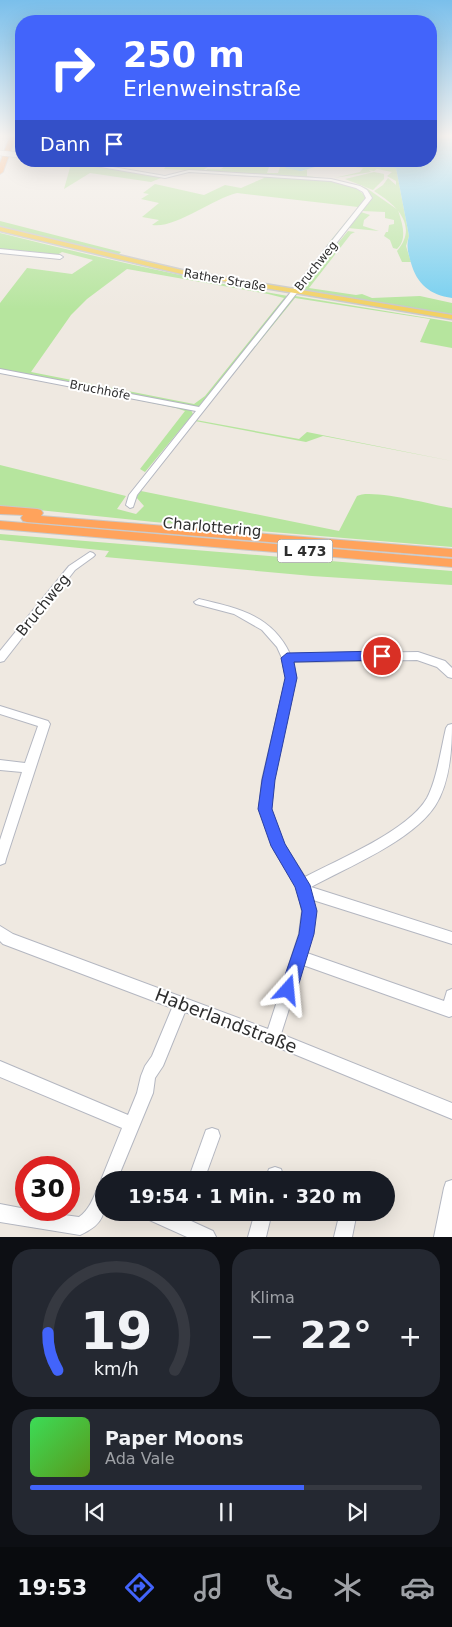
<!DOCTYPE html>
<html lang="de">
<meta charset="utf-8">
<style>
:root{--surface:#171b24;--page:#242831;--text:#f1f3f6;--muted:#9ea1a6;--line:#363941;--accent:#4264fb}
body{margin:0;font-family:"DejaVu Sans",sans-serif;background:var(--page);color:var(--text);height:100vh;display:flex;flex-direction:column;font-size:19px;white-space:nowrap}
*{box-sizing:border-box;margin:0}
p{font-size:16px;color:var(--muted)}
.icon{flex:none;width:28px;height:28px;fill:none;stroke:currentColor;stroke-width:2;stroke-linecap:round;stroke-linejoin:round}
.map{position:relative;height:1237px;overflow:hidden}
.panel{display:flex;flex-direction:column;gap:12px;padding:12px;background:#0d0f14;flex:1}
.panel>*{flex:none}
.banner{position:absolute;left:15px;top:15px;width:422px;height:152px;border-radius:20px;box-shadow:0 5px 20px #0002;background:#4264fb;color:#fff;overflow:hidden}
.speed{position:absolute;left:15px;top:1156px;display:flex;gap:10px;font-size:25px;font-weight:700;text-align:center}
.speed>*{display:grid;place-content:center;width:65px;height:65px;border-radius:50%;background:var(--surface);box-shadow:0 5px 20px #0002;line-height:1}
.speed .limit{border:8px solid #d22;background:#fff;color:#111}
.pin{position:absolute;display:grid;place-items:center;width:42px;height:42px;color:#fff;margin:-21px;border:2px solid #fff;border-radius:50%;box-shadow:0 1px 5px #0007}
.me{position:absolute;width:55px;margin:-28px;rotate:18deg;stroke-linejoin:round;filter:drop-shadow(0 0 4px #0008)}
.turn{display:flex;align-items:center;gap:18px;height:105px;padding:0 25px;font-size:22px}
.turn .icon{width:65px;height:65px;stroke-width:2.5}
.turn b{display:block;font-size:35px;line-height:42px}
.then{display:flex;align-items:center;height:48px;padding:0 25px;background:#0003;gap:10px;font-size:19px}
.big{font-size:38px;font-weight:700;line-height:1.1}
.panel .card{flex:1;display:flex;flex-direction:column;justify-content:center;gap:8px;min-width:0;padding:0 18px;border-radius:20px;background:var(--page)}
.panel .dial{align-items:center;gap:0}
.dial svg{height:130px;overflow:visible;fill:none;stroke:var(--line);stroke-width:7;stroke-linecap:round;text-anchor:middle}
.dial text{fill:var(--text);stroke:none}
.song{display:flex;align-items:center;gap:15px}
.cover{width:60px;height:60px;border-radius:8px;background:linear-gradient(135deg,hsl(130 70% 55%),hsl(90 70% 35%))}
.played{height:5px;border-radius:2px;background:linear-gradient(90deg,var(--accent) 70%,var(--line) 70%)}
.keys{display:flex;justify-content:space-around;direction:ltr}
.heat{display:flex;justify-content:space-between;align-items:center;font-size:28px;direction:ltr}
.panel .tiles{flex:1;display:grid;gap:12px;grid-template-columns:1fr 1fr}
.card:last-child{grid-column:span 2}
.trip{position:absolute;left:95px;top:1171px;width:300px;height:50px;border-radius:25px;background:var(--surface);box-shadow:0 5px 20px #0002;font-weight:700;line-height:50px;text-align:center}
.menu{display:flex;height:80px;justify-content:space-around;align-items:center;background:#090b0e;color:var(--muted)}
.menu .icon{width:35px;height:35px}
.menu .on{color:var(--accent)}
.menu b{font-size:22px;color:var(--text)}
.map>svg:first-child{display:block}
</style>
<div class="map">
<svg width="452" height="1237" viewBox="0 0 452 1237">
<rect width="100%" height="100%" fill="#efe9e1"/>
<g fill="#b6e59e" fill-rule="evenodd">
<polygon points="170,161 287,161 280,164 268,162 266,165 259,166 269,167 268,170 247,169 268,170 267,173 278,173 280,167 291,162 301,171 310,169 307,170 307,176 330,179 206,171 207,169 239,170 221,169 226,165 215,162 215,165 220,165 209,166 202,171 164,169"/>
<polygon points="75,163 156,176 161,178 151,182 90,173 64,189 71,164"/>
<path d="M348,166l48,2 13,68 -3,10 5,16h-9l-5,-11c22,-26 -1,-46 -23,-60l9,-6 5,-7 8,7v-4l-9,-5 5,-4 -15,-3 -3,2 -5,-1 2,2 -37,6 26,-6 3,-4z"/>
<polygon points="374,172 384,174 384,179 373,190 345,179"/>
<path d="M263,176c24,2 92,-1 103,22l-37,48 -2,-1 31,-38 -121,-14c-25,6 -62,36 -85,32l7,-5 -17,-3 17,-14 -18,-4 8,-5 -6,-1 12,-9 49,11 21,-10 16,3 23,-10z"/>
<path d="M357,185l8,2 33,23c4,13 10,29 -1,39l-4,-1 -3,-8 -6,-4 2,-4h-3h5l1,-7 5,-1v-4l-9,-2v-6l-23,-1 9,-12 -2,-7z"/>
<polygon points="361,212 370,215 364,220 363,226 379,231 348,228"/>
<polygon points="0,221 121,252 118,255 0,228 31,234 0,226"/>
<polygon points="348,231 355,232 351,234 309,288 356,295 362,294 372,298 420,296 452,303 452,314 305,291 300,289"/>
<path d="M0,233c96,24 191,46 288,63l-89,110 -6,1 -193,-37v-67l27,-35 45,6 21,-14 -31,-8 -5,3 -57,-5zM127,269l141,25 16,4 -79,98 -11,8 -163,-32 40,-57 16,-16z"/>
<polygon points="295,296 452,322 452,348 420,342 430,319 295,298 196,420 299,439 307,432 452,461 323,436 306,442 195,421"/>
<polygon points="39,380 182,407 191,410 193,414 145,472 140,469 185,411 176,408"/>
<path d="M0,465l126,31 -9,13 19,5 8,-8 -8,-9 5,-6 198,40 18,-35c13,-8 77,9 95,12v39l-298,-25 -154,-16z"/>
<polygon points="0,534 452,571 452,585 312,576 105,557 109,551 0,540"/>
</g>
<path fill="#75cff0" d="M431,136h21v162c-22,-3 -35,-14 -41,-35 -3,-11 -5,-17 -2,-27l-13,-68 -74,-3 -21,6 -16,-3 6,-5 -3,-2h143z"/>
<g fill="none" stroke-linecap="round" stroke-linejoin="round">
<defs>
<g id="minor">
<polygon points="66,161 78,161 165,176 189,170 331,179 360,186 367,190 372,198 137,495 133,507 130,508 126,505 129,495 196,411 0,373 0,369 199,407 366,198 363,192 356,188 331,181 189,172 165,178"/>
<polygon points="0,249 60,255 63,257 60,259 0,253"/>
<polygon points="90,552 93,553 95,555 93,557 75,570 4,661 0,662 0,651 69,566"/>
<path d="M199,599c38,9 73,16 91,55l128,-2 27,9 7,7v10l-4,-1 -11,-10 -20,-7 -124,2 3,16 -22,102 -3,29 13,35 21,33c34,-18 103,-46 122,-79 10,-19 14,-49 19,-70l2,-3 4,-1c0,25 -2,59 -17,82 -23,35 -87,61 -124,81l141,45v12l-139,-44c4,18 -1,35 -6,53l137,48 3,-10 5,-2v27l-3,1 -146,-52 -22,69 171,69v16l-180,-74 -87,-33 -22,54 -8,12 -2,15 -36,87h-13c0,28 6,42 -24,55l-80,-13v-18l26,5v1l53,7c10,-7 14,-18 19,-30l5,-2 -2,-5 21,-52 -122,-51v-16l128,54 9,-22 4,-17 4,-10 7,-10 20,-48 -169,-64 -3,-3v-15l13,8 255,95 31,-95 3,-23 -5,-24 -23,-37 -15,-41 3,-29 24,-102 -4,-20 -5,-11 -15,-17 -28,-16 -38,-10 -2,-2z"/>
<polygon points="0,706 48,721 50,724 6,859 5,863 0,865 0,840 22,772 0,770 0,760 25,763 38,726 0,714"/>
<polygon points="212,1128 218,1130 220,1136 204,1180 188,1180 206,1130"/>
<polygon points="275,1167 281,1169 283,1175 281,1180 265,1180 269,1169"/>
<polygon points="452,1180 452,1237 434,1237 444,1188 446,1182"/>
<polygon points="143,1212 175,1214 175,1212 192,1212 189,1220 213,1231 216,1237 187,1237 145,1218"/>
<polygon points="255,1212 272,1212 266,1237 248,1237"/>
<polygon points="340,1212 357,1212 352,1237 334,1237"/>
</g>
<polygon id="major" points="0,227 186,271 452,315 452,319 186,275 0,231"/>
<g id="highway">
<polygon points="10,136 16,136 3,172 0,174 0,163"/>
<polygon points="0,506 37,509 41,510 43,513 41,516 452,549 452,557 27,522 23,521 21,518 23,515 0,514"/>
<polygon points="0,521 452,559 452,567 0,529"/>
</g>
</defs>
<use href="#minor" stroke="#b4b7c1" stroke-width="2"/>
<use href="#major" stroke="#c9c9c9" stroke-width="3"/>
<use href="#highway" stroke="#c9c9c9" stroke-width="2"/>
<use href="#minor" fill="#fff" fill-rule="evenodd"/>
<use href="#major" fill="#f2d163" fill-rule="evenodd"/>
<use href="#highway" fill="#ffa35c" fill-rule="evenodd"/>
<defs>
<polyline id="minor-bridge" points="0,153 19,155"/>
</defs>
<use href="#minor-bridge" stroke="#b4b7c1" stroke-width="6" stroke-linecap="butt"/>
<use href="#minor-bridge" stroke="#fff" stroke-width="5"/>
</g>
<linearGradient id="sky" x2="0" y2="1"><stop stop-color="#7abfeb"/><stop offset="0.44" stop-color="#f8f5f2"/><stop offset="1" stop-color="#f8f5f2" stop-opacity="0"/></linearGradient>
<rect width="452" height="309" fill="url(#sky)"/>
<polygon fill="#4264fb" stroke="#2b41a3" points="382,651 388,656 382,660 294,662 297,678 275,780 272,809 285,844 310,885 317,911 314,934 297,990 294,995 288,997 283,995 280,990 299,934 302,911 295,887 271,846 258,809 262,780 285,678 281,658 287,653"/>
<g text-anchor="middle" stroke-width="4" stroke-linejoin="round" paint-order="stroke">
<g font-size="12" fill="#2e2e2e" stroke="#fff">
<text transform="translate(316 266) rotate(-51)" y="4">Bruchweg</text>
<text transform="translate(225 280) rotate(10)" y="4">Rather Straße</text>
<text transform="translate(100 390) rotate(11)" y="4">Bruchhöfe</text>
</g>
<rect fill="#fff" stroke="#6d6d6d" stroke-width="1" x="277.5" y="539.5" width="55" height="23" rx="4"/>
<g font-size="14" font-weight="bold" fill="#2e2e2e">
<text x="305" y="556">L 473</text>
</g>
<g font-size="15" fill="#2e2e2e" stroke="#fff">
<text transform="translate(212 527) rotate(5)" y="5">Charlottering</text>
<text transform="translate(43 605) rotate(-51)" y="5">Bruchweg</text>
</g>
<g font-size="18" fill="#2e2e2e" stroke="#fff">
<text transform="translate(226 1021) rotate(21)" y="6">Haberlandstraße</text>
</g>
</g>
</svg>
<div class="speed"><div class="limit">30</div></div>
<div class="pin" style="left:382px;top:656px;background:#d93025"><svg class="icon" aria-label="arrive" viewBox="0 0 24 24"><path d="M6 21V4h12l-3 4 3 4H6"/></svg></div>
<svg class="me" style="left:288px;top:990px" viewBox="-20 -20 40 40"><path d="M0-17L14 15 0 8-14 15z" fill="#4264fb" stroke="#fff" stroke-width="4"/></svg>
<div class="trip">19:54 · 1 Min. · 320 m</div>
<div class="banner">
<div class="turn"><svg class="icon" aria-label="right" viewBox="0 0 24 24"><path d="M7 20v-9h11M14 6l5 5-5 5"/></svg><div><b>250 m</b>Erlenweinstraße</div></div>
<div class="then">Dann<svg class="icon" aria-label="arrive" viewBox="0 0 24 24"><path d="M6 21V4h12l-3 4 3 4H6"/></svg></div>
</div>
</div>
<section class="panel">
<div class="tiles">
<div class="card dial"><svg viewBox="0 0 100 80">
<path d="M14 69A42 42 0 1 1 86 69"/>
<path d="M14 69A42 42 0 0 1 8 46" stroke="#4264fb"/>
<text x="50" y="56" font-size="32" font-weight="700">19</text>
<text x="50" y="72" font-size="11">km/h</text>
</svg></div>
<div class="card"><p>Klima</p>
<div class="heat"><a>−</a><b class="big">22°</b><a>+</a></div>
</div>
<div class="card">
<div class="song"><i class="cover"></i><div><b>Paper Moons</b><p>Ada Vale</p></div></div>
<div class="played"></div>
<div class="keys"><svg class="icon" aria-label="previous" viewBox="0 0 24 24"><path d="M18 5L8 12l10 7zM5 5v14"/></svg><svg class="icon" aria-label="pause" viewBox="0 0 24 24"><path d="M8 5v14M16 5v14"/></svg><svg class="icon" aria-label="next" viewBox="0 0 24 24"><path d="M6 5l10 7-10 7zM19 5v14"/></svg></div>
</div>
</div>
</section>
<nav class="menu">
<b>19:53</b>
<svg class="icon on" aria-label="directions" viewBox="0 0 24 24"><path d="M12 3l9 9-9 9-9-9zM9 14v-3h6M13 9l2 2-2 2"/></svg>
<svg class="icon" aria-label="music" viewBox="0 0 24 24"><path d="M9 18V5l10-2v13"/><circle cx="6" cy="18" r="3"/><circle cx="16" cy="16" r="3"/></svg>
<svg class="icon" aria-label="phone" viewBox="0 0 24 24"><path d="M5 4h4l2 5-3 2q2 4 5 5l2-3 5 2v4C11 20 4 13 5 4z"/></svg>
<svg class="icon" aria-label="climate" viewBox="0 0 24 24"><path d="M12 3v18M4 7l16 10M4 17L20 7"/></svg>
<svg class="icon" aria-label="car" viewBox="0 0 24 24"><path d="M5 17H2v-5l4-1 3-4h7l3 4 3 1v5h-3M9 17h6M6 11h13"/><circle cx="7" cy="17" r="2"/><circle cx="17" cy="17" r="2"/></svg>
</nav>
